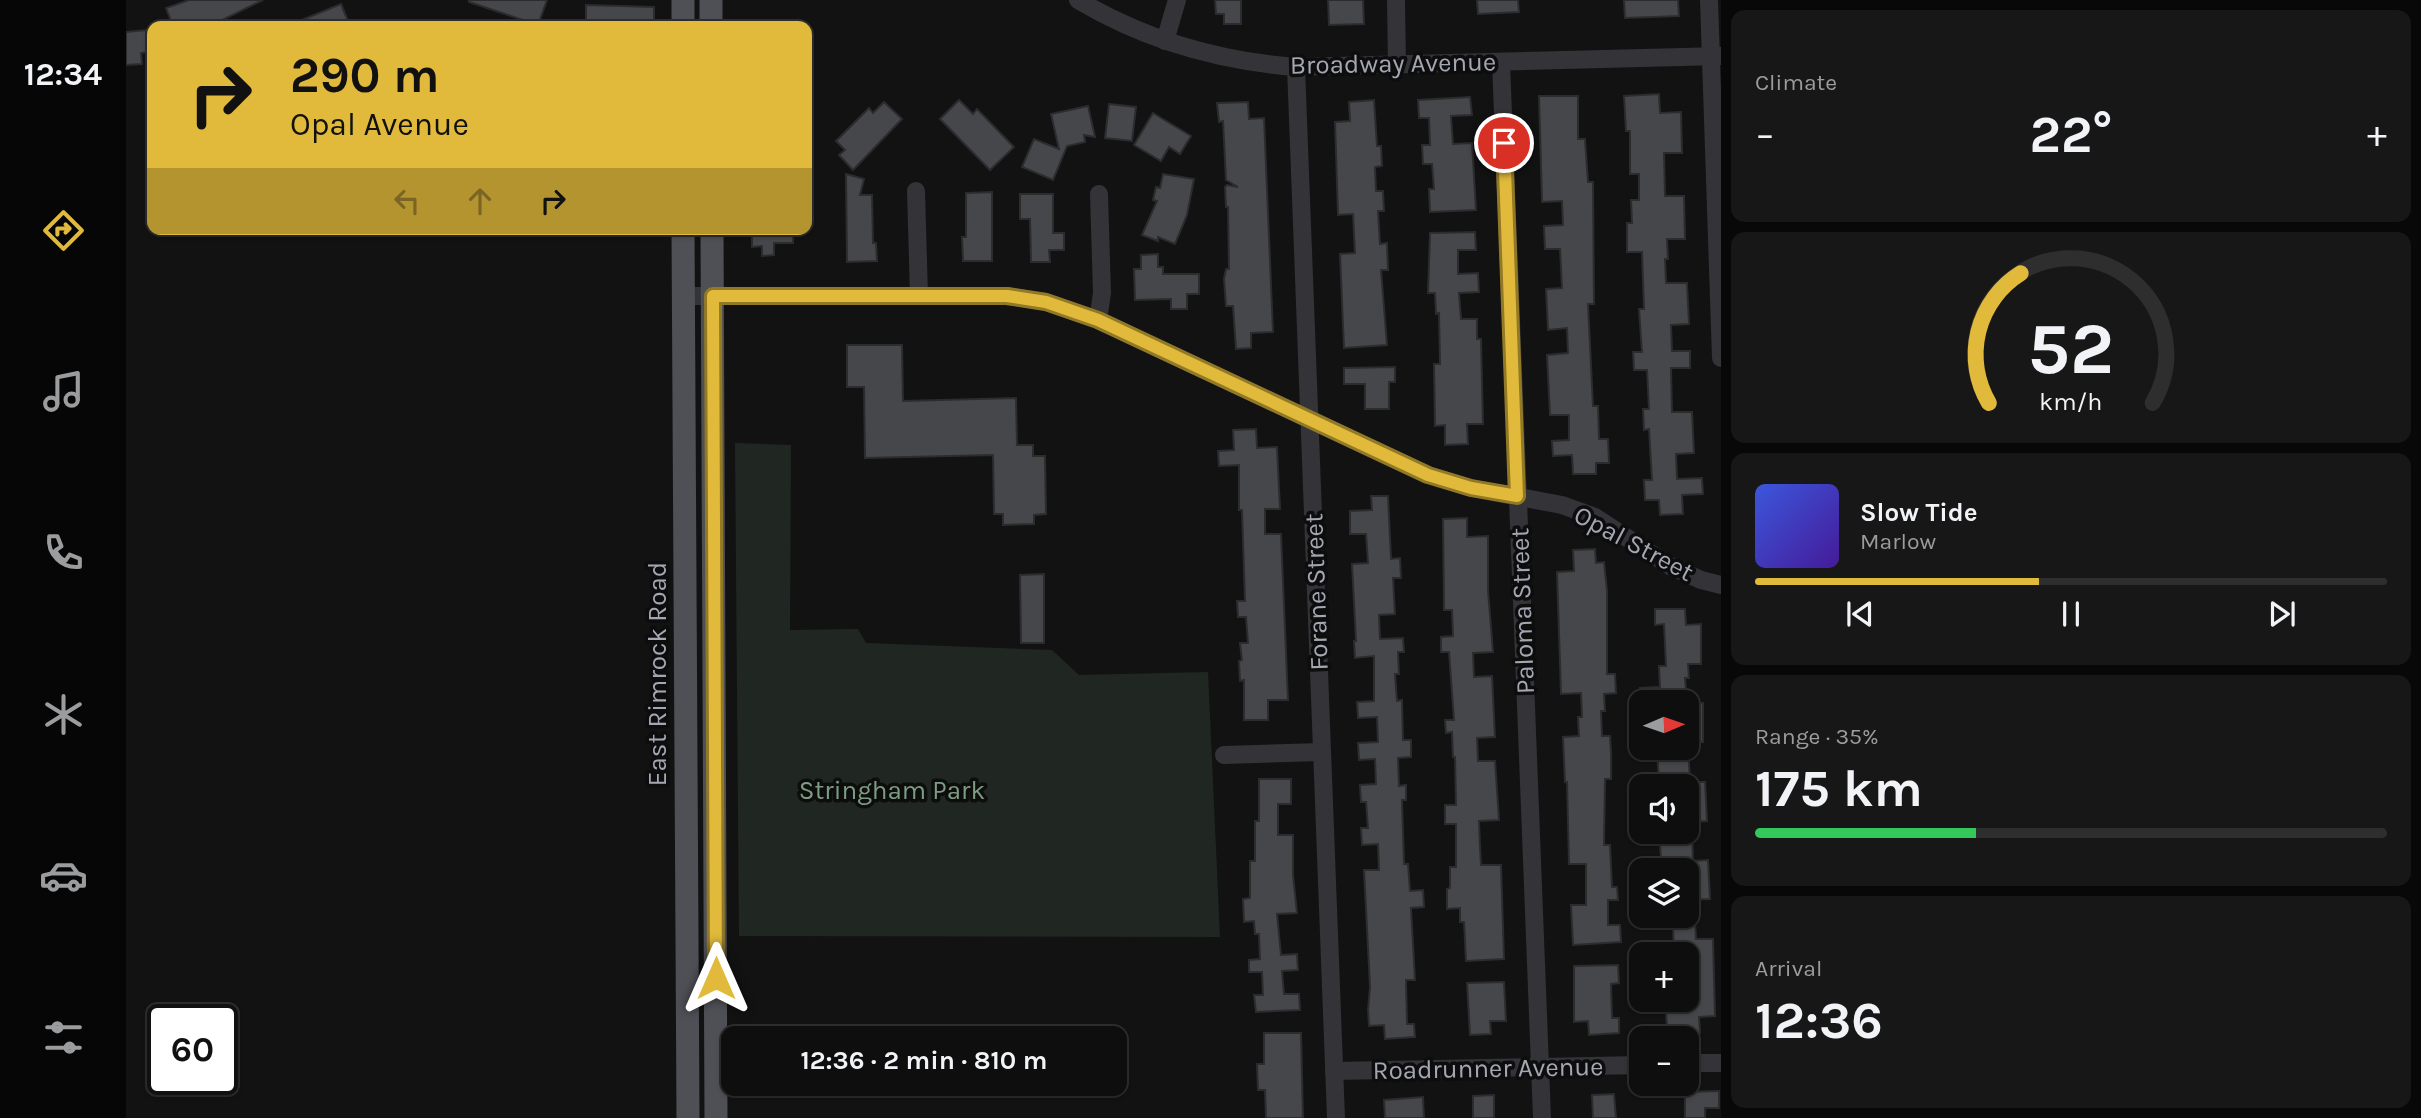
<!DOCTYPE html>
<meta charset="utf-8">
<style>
:root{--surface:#0e0e0e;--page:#171717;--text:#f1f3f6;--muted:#9b9c9e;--line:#2e2e2e;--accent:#e1ba3b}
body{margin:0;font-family:Karla,sans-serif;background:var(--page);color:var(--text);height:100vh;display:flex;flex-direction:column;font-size:26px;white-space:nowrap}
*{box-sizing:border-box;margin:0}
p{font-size:23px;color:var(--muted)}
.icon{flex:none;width:38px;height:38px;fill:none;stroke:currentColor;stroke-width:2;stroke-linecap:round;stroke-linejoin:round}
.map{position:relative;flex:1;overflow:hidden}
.drawer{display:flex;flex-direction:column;gap:10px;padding:10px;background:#080808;width:700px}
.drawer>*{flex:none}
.banner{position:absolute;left:21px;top:21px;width:665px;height:214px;border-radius:14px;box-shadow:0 2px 5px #0004,0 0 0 2px var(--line);background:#e1ba3b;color:#111;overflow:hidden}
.needle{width:46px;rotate:88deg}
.tools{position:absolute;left:1503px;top:690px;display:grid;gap:14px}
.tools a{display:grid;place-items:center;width:70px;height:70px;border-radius:14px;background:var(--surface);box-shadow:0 2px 5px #0004,0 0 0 2px var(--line);font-size:35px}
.speed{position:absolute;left:21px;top:1004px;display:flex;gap:14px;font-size:35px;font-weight:700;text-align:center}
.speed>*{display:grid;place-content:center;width:91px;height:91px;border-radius:50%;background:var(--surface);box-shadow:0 2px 5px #0004,0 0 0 2px var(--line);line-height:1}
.speed .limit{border:4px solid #111;border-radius:10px;background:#fff;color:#111}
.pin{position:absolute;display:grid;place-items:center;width:60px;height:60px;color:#fff;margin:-30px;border:4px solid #fff;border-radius:50%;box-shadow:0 2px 7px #0007}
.me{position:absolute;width:77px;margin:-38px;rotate:0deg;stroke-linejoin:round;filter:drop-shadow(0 0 5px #0008)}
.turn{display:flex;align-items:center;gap:24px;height:147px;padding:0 28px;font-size:32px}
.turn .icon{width:91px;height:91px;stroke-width:2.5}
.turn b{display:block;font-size:49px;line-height:60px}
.lanes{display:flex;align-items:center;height:66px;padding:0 28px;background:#0003;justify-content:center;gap:35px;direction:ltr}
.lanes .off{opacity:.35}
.big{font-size:52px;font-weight:700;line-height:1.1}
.drawer .tile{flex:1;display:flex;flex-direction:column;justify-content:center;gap:10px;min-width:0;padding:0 24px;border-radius:14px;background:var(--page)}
.drawer .dial{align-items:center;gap:0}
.dial svg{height:182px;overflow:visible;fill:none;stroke:var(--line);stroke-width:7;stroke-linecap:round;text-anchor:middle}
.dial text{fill:var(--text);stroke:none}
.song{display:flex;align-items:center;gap:21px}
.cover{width:84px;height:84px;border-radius:10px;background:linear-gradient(135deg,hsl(230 70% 55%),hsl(260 70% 35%))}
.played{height:7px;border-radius:4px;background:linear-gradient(90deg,var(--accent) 45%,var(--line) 45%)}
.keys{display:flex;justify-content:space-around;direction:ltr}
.heat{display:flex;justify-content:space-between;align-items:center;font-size:38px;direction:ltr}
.charge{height:10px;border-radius:5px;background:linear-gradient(90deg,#34c759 35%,var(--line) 0)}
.trip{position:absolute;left:595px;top:1026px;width:406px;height:70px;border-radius:14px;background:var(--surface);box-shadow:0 2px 5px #0004,0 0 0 2px var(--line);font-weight:700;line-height:70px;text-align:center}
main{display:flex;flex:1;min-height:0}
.tab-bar{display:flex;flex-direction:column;width:126px;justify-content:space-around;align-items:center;background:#060606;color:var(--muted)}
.tab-bar .icon{width:49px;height:49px}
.tab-bar .active{color:var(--accent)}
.tab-bar b{font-size:32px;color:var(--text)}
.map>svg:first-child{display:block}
</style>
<main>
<nav class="tab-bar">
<b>12:34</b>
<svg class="icon active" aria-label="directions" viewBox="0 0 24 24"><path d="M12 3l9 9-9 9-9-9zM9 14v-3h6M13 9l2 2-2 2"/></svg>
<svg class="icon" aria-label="music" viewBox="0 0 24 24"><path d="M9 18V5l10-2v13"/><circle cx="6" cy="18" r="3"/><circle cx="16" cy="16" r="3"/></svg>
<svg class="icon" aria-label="phone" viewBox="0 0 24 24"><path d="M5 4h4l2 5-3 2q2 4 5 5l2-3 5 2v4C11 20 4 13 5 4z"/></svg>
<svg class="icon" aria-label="climate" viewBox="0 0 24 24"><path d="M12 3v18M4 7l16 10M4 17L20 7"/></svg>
<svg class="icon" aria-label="car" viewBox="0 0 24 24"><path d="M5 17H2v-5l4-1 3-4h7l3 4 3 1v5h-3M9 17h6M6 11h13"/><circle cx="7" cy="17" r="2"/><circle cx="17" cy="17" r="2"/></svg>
<svg class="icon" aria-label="filters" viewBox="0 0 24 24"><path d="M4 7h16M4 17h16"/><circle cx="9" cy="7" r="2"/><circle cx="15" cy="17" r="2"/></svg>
</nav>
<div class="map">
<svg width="1595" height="1118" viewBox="0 0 1595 1118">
<rect width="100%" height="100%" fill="#121213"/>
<polygon fill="#202722" points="609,443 665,445 664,630 732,629 740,643 926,650 953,675 1082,672 1094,937 613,936"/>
<g fill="#46474b" stroke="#2c2c2f" stroke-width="2">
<polygon points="63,0 137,0 84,26 47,26 40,8"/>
<polygon points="343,0 421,0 412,25 343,2"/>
<polygon points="1089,0 1115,0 1115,24 1098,24 1098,14 1090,14"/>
<polygon points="1202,0 1237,0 1238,24 1203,25"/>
<polygon points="1351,0 1392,0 1393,12 1352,14"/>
<polygon points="1498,0 1552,0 1553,16 1499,18"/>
<polygon points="215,4 224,26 161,26"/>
<polygon points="460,5 528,7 528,26 460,26"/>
<polygon points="20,30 22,52 15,53 16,64 0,65 0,32"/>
<polygon points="1533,94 1534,113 1555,112 1556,153 1538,153 1539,196 1558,196 1559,239 1541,239 1542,259 1539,259 1540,283 1561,283 1563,324 1545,325 1546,351 1564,351 1564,368 1545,368 1546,412 1566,412 1568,453 1550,454 1551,479 1576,478 1577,494 1556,495 1557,514 1534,515 1533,500 1519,500 1518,480 1526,480 1523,429 1518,430 1517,409 1523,409 1521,370 1508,370 1507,352 1516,352 1513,309 1518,309 1516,252 1501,252 1501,223 1506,223 1505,200 1513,200 1513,174 1504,174 1504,131 1500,131 1498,96"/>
<polygon points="1413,96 1452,96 1452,139 1459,139 1462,182 1467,182 1468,304 1462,304 1467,406 1472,406 1473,439 1482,439 1483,463 1470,463 1470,474 1447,474 1446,455 1427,456 1426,441 1443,440 1443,415 1424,415 1421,355 1442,353 1441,328 1422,330 1420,289 1436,288 1434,249 1419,249 1418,226 1437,225 1436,201 1416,202"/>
<polygon points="1344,97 1346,115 1325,116 1327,144 1346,143 1350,210 1304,212 1303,189 1308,189 1306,164 1297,164 1296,145 1304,145 1303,118 1293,118 1292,100"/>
<polygon points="833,100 847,114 851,109 888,147 864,170 814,119"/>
<polygon points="1248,100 1251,146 1255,146 1256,166 1249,167 1250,191 1257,191 1258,211 1252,211 1254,244 1261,243 1262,270 1255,270 1261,345 1218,348 1214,254 1229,253 1227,214 1212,215 1209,122 1224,121 1223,102"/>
<polygon points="758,102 776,119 727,170 713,155 719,150 710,141 743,108 747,113"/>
<polygon points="1122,102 1123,119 1138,118 1147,332 1125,333 1125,348 1110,349 1107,306 1100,306 1098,279 1100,269 1103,269 1102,207 1100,207 1099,187 1101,185 1112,187 1100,180 1097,121 1093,122 1091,103"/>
<polygon points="983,104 1010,107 1006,141 979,138"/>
<polygon points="962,106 969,137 958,135 959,142 941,146 927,180 896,167 908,139 933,149 925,114"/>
<polygon points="1027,113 1065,136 1054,154 1043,147 1035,161 1008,145"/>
<polygon points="720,174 738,179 734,195 746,195 747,243 750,243 751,261 721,262"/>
<polygon points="1037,174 1068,179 1061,215 1049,244 1032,237 1032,241 1016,235 1031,201 1027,200 1030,187 1034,188"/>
<polygon points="866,192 866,261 837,261 836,237 840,237 840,193"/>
<polygon points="894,194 927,194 927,233 938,233 938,250 923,250 924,262 905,262 904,219 894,219"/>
<polygon points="626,229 667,229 667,243 648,243 648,255 636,256 636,246 626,247"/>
<polygon points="1349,232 1350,250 1332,250 1332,274 1352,273 1353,292 1333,293 1335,319 1351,319 1351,339 1355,339 1357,424 1341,424 1342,444 1319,445 1319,425 1309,426 1308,364 1314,364 1313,313 1310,314 1309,293 1302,293 1304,233"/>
<polygon points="1032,254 1032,267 1037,267 1037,274 1073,274 1073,294 1061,294 1061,309 1045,309 1045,299 1009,300 1008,269 1015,269 1015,255"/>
<polygon points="721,345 776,345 777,401 890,398 891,445 907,445 907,456 919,456 920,514 908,515 908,524 877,525 877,514 868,514 867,455 739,458 738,387 721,387"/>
<polygon points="1269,367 1269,382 1263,382 1263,409 1239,409 1239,384 1218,384 1218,368"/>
<polygon points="1130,429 1131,448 1151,447 1154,509 1139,509 1139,534 1155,534 1162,700 1142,700 1142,720 1118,720 1118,680 1114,681 1113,661 1116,660 1114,643 1122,643 1120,617 1112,617 1111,601 1119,601 1116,510 1113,510 1113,465 1093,466 1092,451 1108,450 1107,430"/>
<polygon points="1245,496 1262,496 1265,559 1274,558 1275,578 1267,578 1269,614 1253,615 1254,639 1277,638 1278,652 1272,652 1273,674 1269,674 1271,701 1276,700 1277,740 1285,740 1285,757 1272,758 1273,786 1280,785 1280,800 1276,800 1278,864 1282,864 1284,891 1297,890 1298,907 1285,908 1289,980 1280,980 1281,1024 1288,1024 1289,1037 1259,1039 1258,1025 1243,1026 1242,1010 1244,987 1238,870 1253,870 1252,844 1236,845 1235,828 1242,828 1240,802 1235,802 1234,785 1250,784 1249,759 1233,760 1232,743 1252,742 1251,717 1232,718 1231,702 1248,701 1248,656 1229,658 1228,641 1230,641 1226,564 1242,563 1240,534 1224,534 1224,511 1246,510"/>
<polygon points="1341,518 1341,537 1362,536 1362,591 1367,652 1347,653 1348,677 1366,676 1369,737 1351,738 1352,761 1369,761 1373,820 1353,821 1354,847 1355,865 1375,865 1378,959 1340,961 1338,922 1334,922 1334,908 1321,909 1321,889 1324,888 1324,867 1330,867 1330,824 1319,824 1319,805 1330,805 1329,757 1327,757 1326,732 1320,733 1319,720 1328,720 1323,652 1315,652 1315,637 1327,636 1326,610 1318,610 1317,519"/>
<polygon points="1469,549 1470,563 1478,562 1481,591 1481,674 1489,674 1490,693 1478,694 1479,711 1475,711 1476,736 1484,736 1485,752 1485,779 1479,779 1478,845 1484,845 1486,887 1491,887 1492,900 1482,900 1482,925 1494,925 1495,942 1447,945 1445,905 1460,905 1460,864 1443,864 1441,782 1439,782 1437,737 1453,736 1452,717 1456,717 1455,693 1435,694 1431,572 1448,571 1447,550"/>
<polygon points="918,574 918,643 895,643 894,575"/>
<polygon points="1529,609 1559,609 1560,625 1575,624 1575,664 1562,664 1563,678 1559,678 1561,702 1515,702 1514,688 1534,687 1533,666 1540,666 1538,624 1529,625"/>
<polygon points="1561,703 1577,703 1577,742 1561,743"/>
<polygon points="1531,747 1562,747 1564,782 1579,782 1581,821 1561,822 1561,786 1533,786"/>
<polygon points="1133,779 1165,779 1165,804 1152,804 1152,835 1167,835 1167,875 1171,913 1151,914 1155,955 1171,954 1172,970 1156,971 1158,994 1173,994 1174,1010 1130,1012 1128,995 1137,995 1136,972 1123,972 1123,960 1134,959 1133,934 1129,934 1128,921 1118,922 1117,899 1124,898 1124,861 1129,861 1129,821 1133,821"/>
<polygon points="1546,831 1566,831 1567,861 1582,860 1584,899 1561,900 1561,870 1545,870 1545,858 1535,858 1534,845 1546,845"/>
<polygon points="1569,922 1570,939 1587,939 1589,1016 1573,1017 1574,1033 1552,1035 1552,1027 1541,1027 1540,1013 1551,1012 1550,1001 1561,1000 1561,954 1548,954 1547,923"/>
<polygon points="1492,965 1493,983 1485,984 1486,1018 1493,1018 1493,1033 1463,1035 1462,1021 1448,1022 1448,966"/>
<polygon points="1378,982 1380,1021 1364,1021 1365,1034 1344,1035 1341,983"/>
<polygon points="1138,1033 1175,1033 1177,1118 1140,1118 1139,1090 1132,1090 1131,1064 1138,1064"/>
<polygon points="1593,1091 1593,1108 1579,1108 1579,1118 1559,1118 1559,1092"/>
<polygon points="1488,1094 1490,1118 1467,1118 1466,1095"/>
<polygon points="1368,1095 1368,1118 1347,1118 1347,1096"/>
<polygon points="1297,1097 1298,1118 1259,1118 1258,1100"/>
</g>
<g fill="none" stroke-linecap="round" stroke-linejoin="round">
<g stroke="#333338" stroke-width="18">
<path d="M952,0c67,40 141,61 218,67l425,-11"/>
<polyline points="1270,0 1271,64"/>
<polyline points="1583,0 1595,358"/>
<polyline points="1039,41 1051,0"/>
<polyline points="1375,62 1416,1118"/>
<polyline points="1170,67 1210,1118"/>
<polyline points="790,191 793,296"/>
<polyline points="557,296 881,296 920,302 972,320 1302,475 1345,488 1436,505 1469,517 1544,566 1575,580 1595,585"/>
<polyline points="972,320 976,293 973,194"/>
<polyline points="1098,755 1196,752"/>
<polyline points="1561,1063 1595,1063"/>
<polyline points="1208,1071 1516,1065"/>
</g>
<g stroke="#4f5056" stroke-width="23">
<polyline points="557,0 557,26"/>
<polyline points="585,0 585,26"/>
<polyline points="557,229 562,1118"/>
<polyline points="586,229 590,1118"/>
</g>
</g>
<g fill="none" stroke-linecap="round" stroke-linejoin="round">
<defs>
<polyline id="route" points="590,978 587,296 881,296 920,302 972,320 1302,475 1345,488 1391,496 1378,143"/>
</defs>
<use href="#route" stroke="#927926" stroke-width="18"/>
<use href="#route" stroke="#e1ba3b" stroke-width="12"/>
</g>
<g text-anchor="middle" stroke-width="7" stroke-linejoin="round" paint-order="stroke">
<g font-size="26" fill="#a4a7b2" stroke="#0d0d0e">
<text transform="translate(1267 63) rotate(-1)" y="9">Broadway Avenue</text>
<text transform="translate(1508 543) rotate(28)" y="9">Opal Street</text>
<text transform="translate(1190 592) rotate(-92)" y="9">Forane Street</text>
<text transform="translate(1396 611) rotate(-92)" y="9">Paloma Street</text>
<text transform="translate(531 674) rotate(-90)" y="9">East Rimrock Road</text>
<text transform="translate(1362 1068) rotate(-1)" y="9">Roadrunner Avenue</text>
</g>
<g font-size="26" fill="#7d9c82" stroke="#0d0d0e">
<text x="766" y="799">Stringham Park</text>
</g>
</g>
</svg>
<div class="tools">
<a><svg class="needle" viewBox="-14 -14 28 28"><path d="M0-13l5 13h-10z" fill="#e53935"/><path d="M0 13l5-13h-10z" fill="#9b9c9e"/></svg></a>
<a><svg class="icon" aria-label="sound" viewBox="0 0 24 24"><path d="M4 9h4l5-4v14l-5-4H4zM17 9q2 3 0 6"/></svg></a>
<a><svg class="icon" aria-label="layers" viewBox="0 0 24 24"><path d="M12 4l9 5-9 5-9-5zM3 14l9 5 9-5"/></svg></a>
<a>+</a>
<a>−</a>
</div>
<div class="speed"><div class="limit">60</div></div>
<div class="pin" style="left:1378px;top:143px;background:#d93025"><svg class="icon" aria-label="arrive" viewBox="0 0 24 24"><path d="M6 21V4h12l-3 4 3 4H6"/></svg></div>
<svg class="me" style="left:590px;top:978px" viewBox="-20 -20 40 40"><path d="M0-17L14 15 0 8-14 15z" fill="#e1ba3b" stroke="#fff" stroke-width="4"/></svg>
<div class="trip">12:36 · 2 min · 810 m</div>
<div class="banner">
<div class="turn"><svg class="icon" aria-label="right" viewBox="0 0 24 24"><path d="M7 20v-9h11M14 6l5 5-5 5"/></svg><div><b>290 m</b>Opal Avenue</div></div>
<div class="lanes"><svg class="icon off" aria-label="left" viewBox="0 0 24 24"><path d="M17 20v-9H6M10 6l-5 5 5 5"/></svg><svg class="icon off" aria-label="ahead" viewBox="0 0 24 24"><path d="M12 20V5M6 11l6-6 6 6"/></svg><svg class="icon" aria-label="right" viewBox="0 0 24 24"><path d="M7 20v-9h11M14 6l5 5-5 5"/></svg></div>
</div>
</div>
<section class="drawer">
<div class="tile"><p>Climate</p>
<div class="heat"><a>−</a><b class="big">22°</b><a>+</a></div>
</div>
<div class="tile dial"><svg viewBox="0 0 100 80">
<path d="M14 69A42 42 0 1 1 86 69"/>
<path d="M14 69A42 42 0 0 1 28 12" stroke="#e1ba3b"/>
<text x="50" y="56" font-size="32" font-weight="700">52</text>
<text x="50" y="72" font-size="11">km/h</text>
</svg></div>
<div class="tile">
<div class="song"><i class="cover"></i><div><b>Slow Tide</b><p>Marlow</p></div></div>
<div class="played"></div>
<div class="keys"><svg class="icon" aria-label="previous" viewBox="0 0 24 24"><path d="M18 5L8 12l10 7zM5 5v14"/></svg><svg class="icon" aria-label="pause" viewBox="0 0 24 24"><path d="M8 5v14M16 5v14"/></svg><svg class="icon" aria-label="next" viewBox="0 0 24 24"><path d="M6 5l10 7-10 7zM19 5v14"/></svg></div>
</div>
<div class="tile"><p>Range · 35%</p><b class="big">175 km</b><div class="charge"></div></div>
<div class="tile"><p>Arrival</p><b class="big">12:36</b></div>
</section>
</main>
